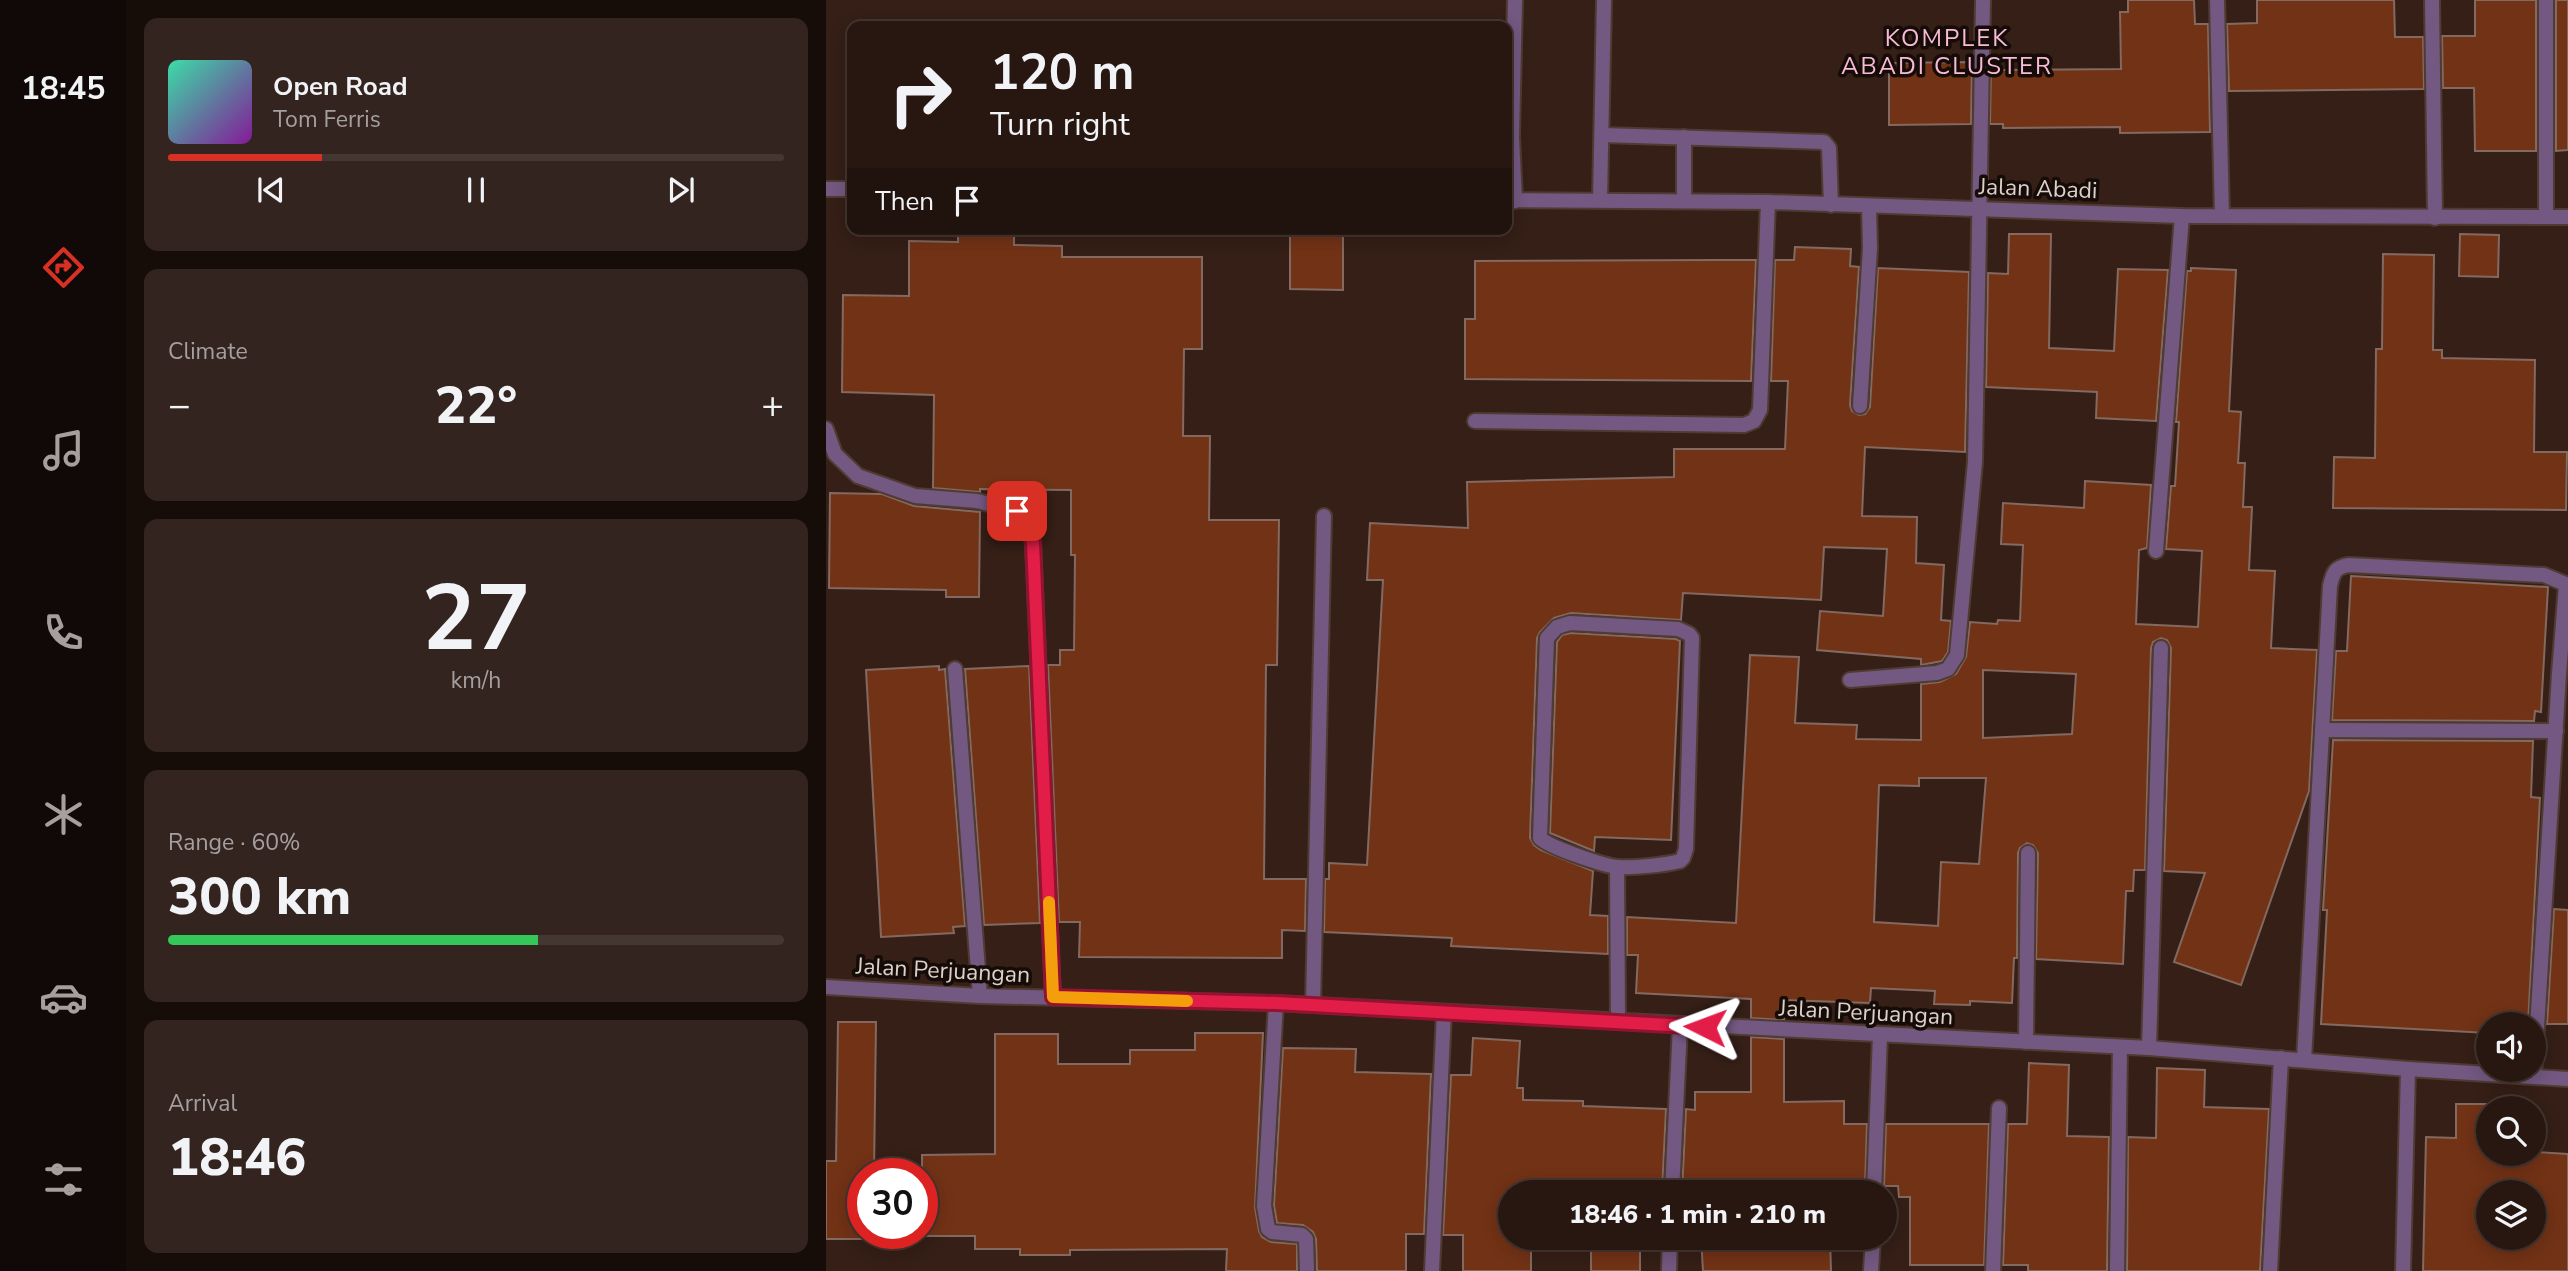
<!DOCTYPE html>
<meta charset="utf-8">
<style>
:root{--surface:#281711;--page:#34241f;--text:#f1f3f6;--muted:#a59f9f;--line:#443631;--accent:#d93025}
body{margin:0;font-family:"Nunito Sans",sans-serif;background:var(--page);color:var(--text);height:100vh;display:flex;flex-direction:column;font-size:26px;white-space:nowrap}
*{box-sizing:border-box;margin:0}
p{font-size:23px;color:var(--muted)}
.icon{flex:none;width:38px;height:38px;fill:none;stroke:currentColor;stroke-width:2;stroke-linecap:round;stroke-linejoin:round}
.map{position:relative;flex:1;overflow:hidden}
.details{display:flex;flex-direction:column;gap:18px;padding:18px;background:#160d09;width:700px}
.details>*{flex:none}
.hud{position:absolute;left:21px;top:21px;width:665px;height:214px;border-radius:14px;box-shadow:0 4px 18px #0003,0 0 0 2px var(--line);background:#281711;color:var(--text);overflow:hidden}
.controls{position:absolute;left:1650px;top:1012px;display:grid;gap:14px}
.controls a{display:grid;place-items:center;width:70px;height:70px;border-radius:50%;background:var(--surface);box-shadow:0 4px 18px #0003,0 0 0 2px var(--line);font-size:35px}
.speed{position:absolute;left:21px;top:1158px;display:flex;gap:14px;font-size:35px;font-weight:700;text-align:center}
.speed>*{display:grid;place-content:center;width:91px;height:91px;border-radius:50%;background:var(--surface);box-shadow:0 4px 18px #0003,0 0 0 2px var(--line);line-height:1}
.speed .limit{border:10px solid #d22;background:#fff;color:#111}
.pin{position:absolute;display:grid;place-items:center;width:60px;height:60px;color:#fff;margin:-30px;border-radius:14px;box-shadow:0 4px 10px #0006}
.me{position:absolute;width:77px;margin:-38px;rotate:273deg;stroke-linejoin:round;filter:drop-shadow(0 0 5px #0008)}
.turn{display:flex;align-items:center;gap:24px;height:147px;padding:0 28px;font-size:32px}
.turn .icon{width:91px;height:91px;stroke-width:2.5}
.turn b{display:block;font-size:49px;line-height:60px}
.then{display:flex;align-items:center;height:66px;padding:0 28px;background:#0003;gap:14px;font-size:26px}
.big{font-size:52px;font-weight:800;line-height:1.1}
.details .widget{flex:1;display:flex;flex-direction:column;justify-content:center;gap:10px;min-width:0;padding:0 24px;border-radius:14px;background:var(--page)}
.details .dial{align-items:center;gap:0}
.dial b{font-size:91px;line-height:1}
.song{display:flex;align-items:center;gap:21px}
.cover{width:84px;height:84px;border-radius:10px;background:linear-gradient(135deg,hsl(160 70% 55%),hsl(290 70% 35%))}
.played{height:7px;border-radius:4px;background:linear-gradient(90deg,var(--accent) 25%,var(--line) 25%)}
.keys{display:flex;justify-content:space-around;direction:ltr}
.heat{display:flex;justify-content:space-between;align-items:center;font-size:38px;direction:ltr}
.charge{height:10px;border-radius:5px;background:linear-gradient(90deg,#34c759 60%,var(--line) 0)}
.trip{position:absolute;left:672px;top:1180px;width:399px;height:70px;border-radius:35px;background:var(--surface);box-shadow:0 4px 18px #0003,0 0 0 2px var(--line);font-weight:800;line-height:70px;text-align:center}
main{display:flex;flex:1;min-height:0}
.tabs{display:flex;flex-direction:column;width:126px;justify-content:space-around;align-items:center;background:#100907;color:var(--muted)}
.tabs .icon{width:49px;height:49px}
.tabs .on{color:var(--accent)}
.tabs b{font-size:32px;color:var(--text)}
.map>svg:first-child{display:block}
</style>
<main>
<nav class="tabs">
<b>18:45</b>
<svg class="icon on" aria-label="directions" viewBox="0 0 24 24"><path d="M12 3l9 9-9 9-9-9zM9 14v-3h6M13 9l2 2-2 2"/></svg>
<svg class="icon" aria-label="music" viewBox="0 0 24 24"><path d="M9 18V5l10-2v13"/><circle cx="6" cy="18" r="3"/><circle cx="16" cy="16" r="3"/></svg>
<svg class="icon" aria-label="phone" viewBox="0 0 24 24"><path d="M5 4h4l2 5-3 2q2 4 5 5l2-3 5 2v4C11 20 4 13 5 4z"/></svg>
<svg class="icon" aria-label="climate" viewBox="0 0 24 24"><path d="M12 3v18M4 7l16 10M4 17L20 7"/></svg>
<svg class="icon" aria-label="car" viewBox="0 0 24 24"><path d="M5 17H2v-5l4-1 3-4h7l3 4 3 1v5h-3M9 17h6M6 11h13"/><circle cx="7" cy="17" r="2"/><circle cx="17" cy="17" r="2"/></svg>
<svg class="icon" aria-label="filters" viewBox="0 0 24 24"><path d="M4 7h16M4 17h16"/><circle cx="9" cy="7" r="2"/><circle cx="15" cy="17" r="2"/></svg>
</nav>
<section class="details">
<div class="widget">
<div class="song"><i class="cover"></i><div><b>Open Road</b><p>Tom Ferris</p></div></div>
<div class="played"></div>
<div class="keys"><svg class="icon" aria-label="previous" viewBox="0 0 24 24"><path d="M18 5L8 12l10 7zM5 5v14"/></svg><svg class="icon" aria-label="pause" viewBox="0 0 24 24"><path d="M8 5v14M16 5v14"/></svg><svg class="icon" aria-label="next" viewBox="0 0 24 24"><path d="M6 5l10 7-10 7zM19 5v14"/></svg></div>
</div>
<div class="widget"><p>Climate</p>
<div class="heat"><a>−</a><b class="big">22°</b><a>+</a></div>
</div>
<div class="widget dial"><b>27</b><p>km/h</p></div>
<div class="widget"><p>Range · 60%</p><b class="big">300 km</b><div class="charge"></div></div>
<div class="widget"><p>Arrival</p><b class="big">18:46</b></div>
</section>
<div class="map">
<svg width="1742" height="1271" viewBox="0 0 1742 1271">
<rect width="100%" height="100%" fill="#351f17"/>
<g fill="#723216" stroke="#83695f" stroke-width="2" fill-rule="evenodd">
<polygon points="1302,0 1368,0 1369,24 1382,24 1384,132 1294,133 1294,127 1177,128 1177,124 1164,124 1165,70 1295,69 1294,12 1302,12"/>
<polygon points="1431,0 1568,0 1569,37 1597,37 1598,89 1403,91 1401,24 1431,23"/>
<polygon points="1649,0 1710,0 1710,151 1649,151 1648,88 1617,88 1616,36 1649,36"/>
<polygon points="1730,0 1742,0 1742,150 1730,151"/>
<polygon points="1146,62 1145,124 1063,125 1063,63"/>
<polygon points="132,233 188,234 188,245 236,246 236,257 376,257 376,349 358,349 357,436 384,436 383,520 453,520 451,665 440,665 438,879 480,879 479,931 456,930 456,958 253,957 254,922 233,922 222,665 234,665 234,650 248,650 249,555 245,555 245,490 154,489 154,492 107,488 108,395 16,392 17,295 83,296 83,241 132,242"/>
<polygon points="464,234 517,234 517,290 464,289"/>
<polygon points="1183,234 1225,234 1223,348 1288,351 1292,269 1342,270 1330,421 1270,418 1271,392 1160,387 1162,273 1182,274"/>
<polygon points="1634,234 1673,235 1672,277 1633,276"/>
<polygon points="969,247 1025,249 1024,266 1033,267 1024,405 1026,411 1033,415 1039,414 1044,407 1052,268 1143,272 1139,452 1039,447 1036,516 1091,517 1090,563 1118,565 1115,620 1125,621 1122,652 1116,661 1095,665 1095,659 991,650 994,611 1057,616 1061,549 998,547 995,600 857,593 855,620 745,613 728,618 714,632 711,638 704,838 708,845 715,850 767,871 764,915 782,916 782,954 625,946 626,938 498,932 499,879 503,879 503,863 541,865 557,580 541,580 544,523 642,528 641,482 848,477 848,449 959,449 962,381 945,381 949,260 968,260"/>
<polygon points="1557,254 1608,255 1607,350 1616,350 1616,358 1709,360 1708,452 1741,452 1740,510 1507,508 1508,457 1549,458 1550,349 1556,349"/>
<polygon points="890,260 930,260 925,381 639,379 639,319 649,319 649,261"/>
<path d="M1365,268l45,2 -7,141 12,1 -3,51h7l-2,44h9l-3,63 26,1 -4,77 46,2 -8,141 -68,194 -67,-23 31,-89 -41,-2 7,-223 -4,-8 -6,-2 -8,4 -2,6 -6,222h-11l-1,21h-7l-3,73 -87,-5 2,-106 -5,-8 -6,-2 -7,5 -2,5 -1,105h-3l-2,45 -42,-2v4l-36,-1 1,-13 -64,-3 -1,15 -86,-3v20l-33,-2v-19l-115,-6 2,-38h-11v-38l109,6 14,-268 49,2 -4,66 62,2 -1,14 65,1v-56l19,-2 16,-8 10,-17 4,-35 27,2 1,-4 22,1 3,-76 -22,-1 2,-41 81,5 1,-27 66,4 -4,63 -8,2 -3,74 62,3 4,-76 -36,-2 5,-63h4l4,-64h-3l11,-151h4zM1157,670l93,4 -4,60 -89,4zM1093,778h67l-7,86 -38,-2 -3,64 -64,-4 5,-137 40,1z"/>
<polygon points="4,493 56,494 88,506 154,512 153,597 120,597 120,590 3,588"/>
<polygon points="1525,576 1722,587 1715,712 1709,711 1708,721 1506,720 1510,651 1521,651"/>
<polygon points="745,633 850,639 854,641 845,840 769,837 768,851 724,833 731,642 736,635"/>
<polygon points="113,666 113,670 119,669 139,926 127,927 128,933 55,937 40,670"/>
<polygon points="203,666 214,923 158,925 139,669"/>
<polygon points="1507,740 1707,741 1705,797 1714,798 1702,1024 1662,1024 1662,1033 1495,1024 1501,910 1497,910"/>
<polygon points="1728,909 1742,910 1742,1024 1721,1024"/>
<polygon points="12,1022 50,1022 48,1174 37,1174 37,1239 0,1239 0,1161 10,1161"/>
<polygon points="369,1033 437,1033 429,1208 433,1231 436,1237 445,1242 471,1244 471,1271 400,1271 401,1249 244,1250 244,1255 194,1255 194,1249 149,1249 149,1236 96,1236 96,1155 169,1154 169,1034 232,1034 232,1064 304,1064 304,1050 369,1050"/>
<polygon points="925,1037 958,1039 958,1102 1018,1101 1018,1124 1041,1124 1039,1186 1004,1186 1004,1192 856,1192 860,1109 869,1110 869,1092 925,1092"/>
<polygon points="647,1038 694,1041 691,1088 697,1088 697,1100 757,1101 757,1106 840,1109 836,1192 684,1192 684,1237 814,1237 814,1271 765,1271 765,1243 705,1242 705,1271 637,1271 637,1235 617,1235 625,1075 645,1075"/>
<polygon points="457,1048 530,1049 529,1072 605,1074 598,1234 580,1234 580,1271 491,1271 490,1239 487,1232 477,1225 451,1223 448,1205"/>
<polygon points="1203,1063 1243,1065 1241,1136 1283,1137 1281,1271 1202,1271 1202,1265 1177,1265 1182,1124 1201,1124"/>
<polygon points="1331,1068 1379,1070 1378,1107 1443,1109 1434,1271 1301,1271 1302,1137 1330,1138"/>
<path d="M1630,1104h68v4h-36v45l46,-1 34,2v117h-145l3,-134 30,1zM1662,1192h46v45h-46z"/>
<polygon points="1060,1124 1163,1124 1158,1265 1084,1265 1084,1197 1073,1197 1072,1186 1058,1186"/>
<polygon points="875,1237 1004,1237 1005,1271 877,1271"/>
</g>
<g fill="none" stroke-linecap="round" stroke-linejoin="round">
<defs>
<g id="service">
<polyline points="689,0 686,137 689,201"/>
<polyline points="776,135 998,142 1003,148 1005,205"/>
<polyline points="774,200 778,0"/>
<polyline points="858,201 858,137"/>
<polyline points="1200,1042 1202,853"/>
</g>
<g id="minor">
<polyline points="1391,0 1396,216"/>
<polyline points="1606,0 1609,218"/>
<polyline points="1720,0 1720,217"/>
<polyline points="1034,406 1044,248 1043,207"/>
<polyline points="649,421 918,425 928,421 934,410 942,202"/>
<polyline points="0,429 9,454 32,476 89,496 151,501 191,511 203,526 207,543 227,997"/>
<polyline points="1330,551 1356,216"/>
<path d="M744,623l108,6 11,5 3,4 -6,211 -3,9 -3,3c-16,4 -45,7 -62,6 -14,-1 -69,-20 -78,-29l7,-200 10,-11z"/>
<polyline points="129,669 154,996"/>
<polyline points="1024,680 1111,673 1122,669 1131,655 1149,462 1157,0"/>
<polyline points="1496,730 1730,731"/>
<polyline points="791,867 792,1021"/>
<polyline points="0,987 154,996 450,1003 1323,1048 1582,1069 1742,1079"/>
<polyline points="450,1003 438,1206 442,1229 446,1232 476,1235 480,1239 481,1271"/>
<polyline points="487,1005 498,516"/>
<polyline points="1323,1048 1335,648"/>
<path d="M1478,1060l26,-474c3,-13 5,-19 19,-21l195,10 24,10"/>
<polyline points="1708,1076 1733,674 1740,585"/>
<polyline points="846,1192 854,1026"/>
<polyline points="1048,1192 1054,1036"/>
<polyline points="606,1271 618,1012"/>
<polyline points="843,1271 844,1237"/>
<polyline points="1045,1271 1047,1237"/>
<polyline points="1167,1271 1173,1108"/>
<polyline points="1291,1271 1294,1047"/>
<polyline points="1444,1271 1455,1058"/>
<polyline points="1577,1271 1582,1069"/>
</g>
<g id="tertiary">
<polyline points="0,189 26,189"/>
<polyline points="681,200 942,202 1356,216 1742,217"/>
</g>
</defs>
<use href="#service" stroke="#503b33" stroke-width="18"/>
<use href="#minor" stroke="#503b33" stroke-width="18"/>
<use href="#tertiary" stroke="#503b33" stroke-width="18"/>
<use href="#service" stroke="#735881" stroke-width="14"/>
<use href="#minor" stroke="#735881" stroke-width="14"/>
<use href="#tertiary" stroke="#735881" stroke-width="14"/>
</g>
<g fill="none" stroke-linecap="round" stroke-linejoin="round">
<defs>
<polyline id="route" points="191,511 203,526 207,543 227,997 450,1003 879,1027"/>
</defs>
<use href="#route" stroke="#92132f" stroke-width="18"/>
<use href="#route" stroke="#e11d48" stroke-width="12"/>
<polyline stroke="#f59e0b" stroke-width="12" points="223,902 227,997 361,1001"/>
</g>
<g text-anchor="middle" stroke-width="7" stroke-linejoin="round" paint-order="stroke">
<g font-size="23" fill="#ddcfc9" stroke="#150c08">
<text transform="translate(1212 188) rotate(2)" y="8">Jalan Abadi</text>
<text transform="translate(117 970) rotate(3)" y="8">Jalan Perjuangan</text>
<text transform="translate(1040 1012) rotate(3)" y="8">Jalan Perjuangan</text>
</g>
<g font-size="24" letter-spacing="2" fill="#f8bad7" stroke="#150c08">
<text x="1121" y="46">KOMPLEK<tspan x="1121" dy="28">ABADI CLUSTER</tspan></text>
</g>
</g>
</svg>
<div class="controls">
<a><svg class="icon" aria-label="sound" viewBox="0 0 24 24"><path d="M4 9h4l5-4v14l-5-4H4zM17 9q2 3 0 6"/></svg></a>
<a><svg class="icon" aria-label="search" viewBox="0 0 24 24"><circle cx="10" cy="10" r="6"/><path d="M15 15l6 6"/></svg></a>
<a><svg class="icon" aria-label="layers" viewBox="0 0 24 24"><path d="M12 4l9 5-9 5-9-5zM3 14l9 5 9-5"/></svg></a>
</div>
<div class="speed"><div class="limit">30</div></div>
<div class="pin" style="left:191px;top:511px;background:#d93025"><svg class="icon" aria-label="arrive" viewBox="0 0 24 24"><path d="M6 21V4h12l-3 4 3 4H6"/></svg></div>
<svg class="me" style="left:879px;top:1027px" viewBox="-20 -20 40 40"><path d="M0-17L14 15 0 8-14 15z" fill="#e11d48" stroke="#fff" stroke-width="4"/></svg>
<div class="trip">18:46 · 1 min · 210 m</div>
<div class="hud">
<div class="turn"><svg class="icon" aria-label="right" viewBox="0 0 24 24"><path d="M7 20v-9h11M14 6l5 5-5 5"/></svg><div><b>120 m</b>Turn right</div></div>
<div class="then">Then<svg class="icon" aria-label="arrive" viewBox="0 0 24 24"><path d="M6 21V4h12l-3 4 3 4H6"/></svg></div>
</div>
</div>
</main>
